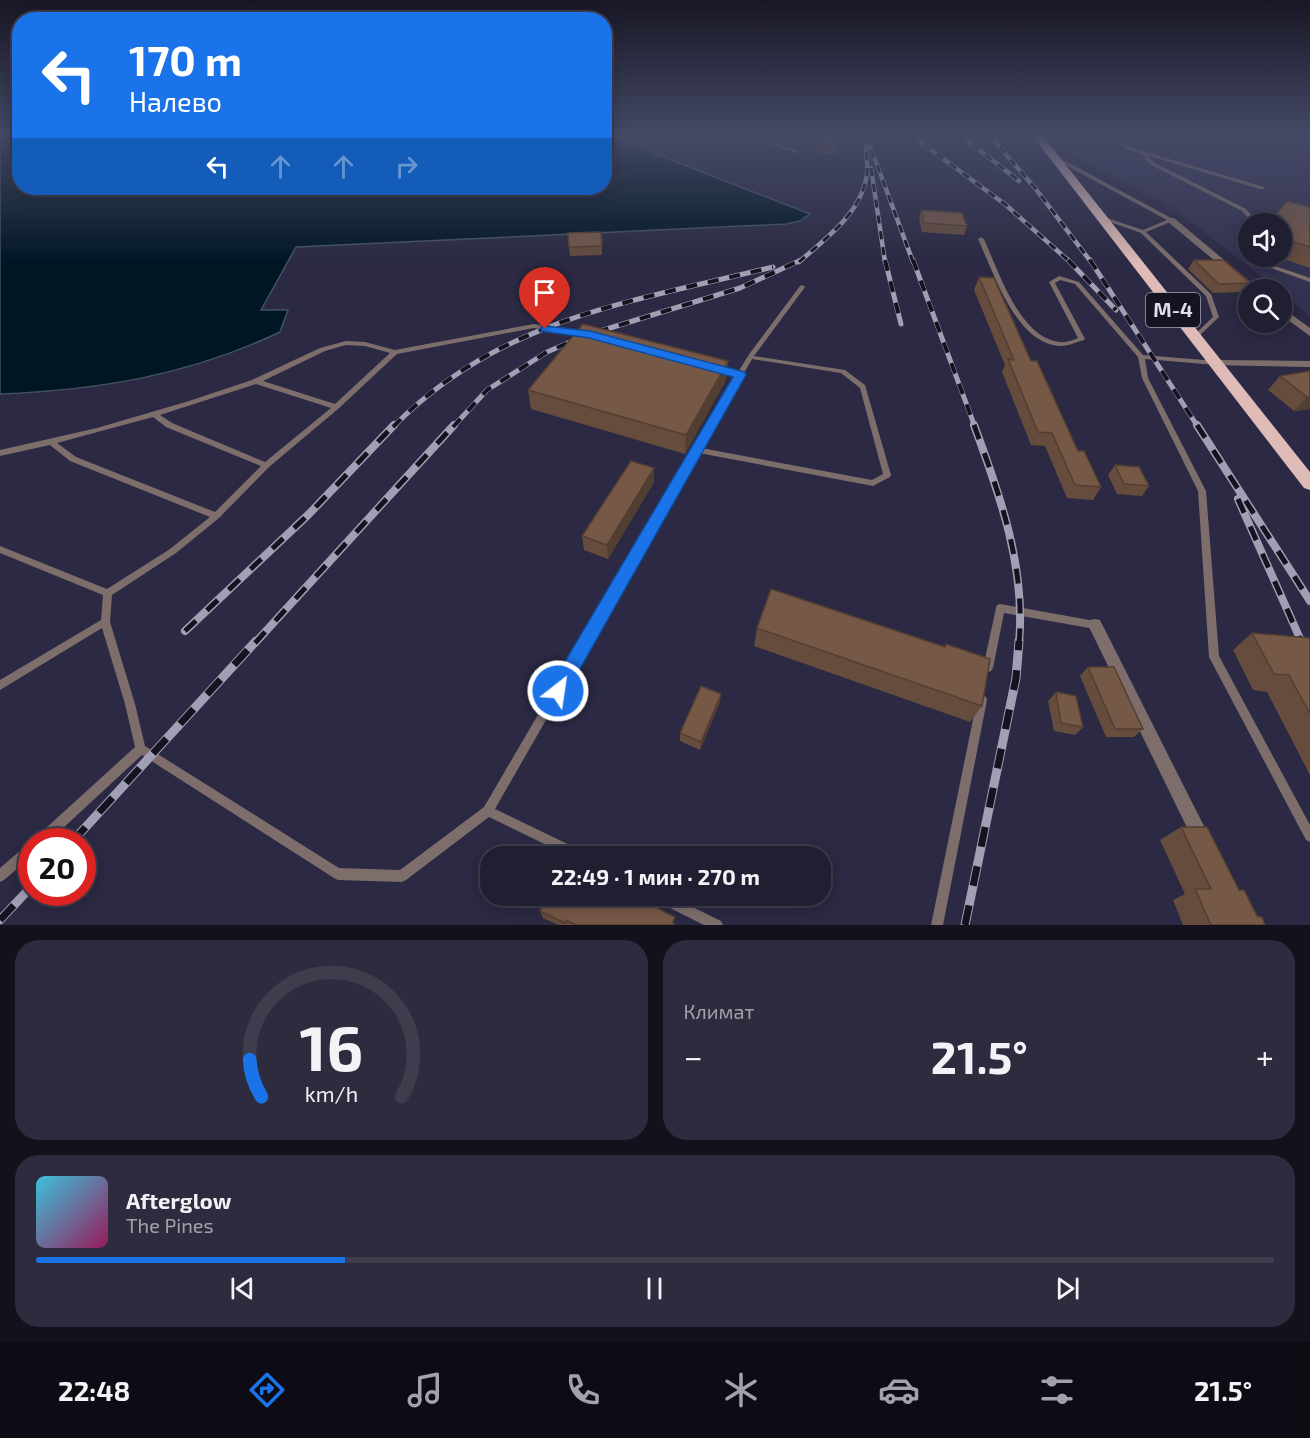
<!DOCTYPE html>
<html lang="ru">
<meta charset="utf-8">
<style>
:root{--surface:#201f32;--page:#2d2c3e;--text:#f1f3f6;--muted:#a2a2ac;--line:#3d3d4d;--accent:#1a73e8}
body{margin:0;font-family:"Exo 2",sans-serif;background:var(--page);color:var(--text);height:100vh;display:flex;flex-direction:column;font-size:22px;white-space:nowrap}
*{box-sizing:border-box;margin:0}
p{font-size:20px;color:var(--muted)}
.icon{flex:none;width:33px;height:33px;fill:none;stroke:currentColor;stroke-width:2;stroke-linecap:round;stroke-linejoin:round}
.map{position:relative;height:925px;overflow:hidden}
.sheet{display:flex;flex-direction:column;gap:15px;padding:15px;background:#12111c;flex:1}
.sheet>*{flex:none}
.guide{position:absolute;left:12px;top:12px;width:600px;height:183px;border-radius:24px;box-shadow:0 3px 15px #0003,0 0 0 2px var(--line);background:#1a73e8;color:#fff;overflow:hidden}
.buttons{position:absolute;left:1238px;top:213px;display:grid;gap:12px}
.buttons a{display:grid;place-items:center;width:54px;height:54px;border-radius:50%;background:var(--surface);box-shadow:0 3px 15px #0003,0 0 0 2px var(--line);font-size:30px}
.speed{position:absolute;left:18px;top:828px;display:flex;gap:12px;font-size:30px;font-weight:700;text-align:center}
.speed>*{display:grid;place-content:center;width:78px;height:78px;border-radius:50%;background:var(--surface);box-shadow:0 3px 15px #0003,0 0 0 2px var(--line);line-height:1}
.speed .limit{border:9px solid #d22;background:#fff;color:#111}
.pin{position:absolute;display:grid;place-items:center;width:51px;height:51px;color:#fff;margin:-62px -26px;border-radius:50% 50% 50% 0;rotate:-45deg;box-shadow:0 0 6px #0007}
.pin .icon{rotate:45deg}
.me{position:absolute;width:66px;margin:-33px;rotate:30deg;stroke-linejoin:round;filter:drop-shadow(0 0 4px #0008)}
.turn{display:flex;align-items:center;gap:21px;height:126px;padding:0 18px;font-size:27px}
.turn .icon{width:78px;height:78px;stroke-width:2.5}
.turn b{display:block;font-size:42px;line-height:51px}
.lanes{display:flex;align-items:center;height:57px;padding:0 18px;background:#0003;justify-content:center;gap:30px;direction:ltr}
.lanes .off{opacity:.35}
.big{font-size:45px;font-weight:700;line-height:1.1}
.sheet .tile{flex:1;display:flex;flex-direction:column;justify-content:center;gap:9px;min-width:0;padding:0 21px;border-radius:24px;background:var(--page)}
.sheet .dial{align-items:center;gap:0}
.dial svg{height:156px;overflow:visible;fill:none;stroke:var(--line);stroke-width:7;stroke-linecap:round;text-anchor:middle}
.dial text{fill:var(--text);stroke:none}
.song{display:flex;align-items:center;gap:18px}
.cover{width:72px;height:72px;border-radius:9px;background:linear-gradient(135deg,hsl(190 70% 55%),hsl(330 70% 35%))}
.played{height:6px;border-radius:3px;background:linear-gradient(90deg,var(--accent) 25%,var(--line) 25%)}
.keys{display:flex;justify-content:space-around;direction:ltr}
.heat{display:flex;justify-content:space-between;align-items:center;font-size:33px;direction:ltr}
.sheet .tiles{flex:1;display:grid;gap:15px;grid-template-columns:1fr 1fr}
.tile:last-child{grid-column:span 2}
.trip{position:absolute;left:480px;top:846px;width:351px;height:60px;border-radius:24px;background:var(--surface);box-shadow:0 3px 15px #0003,0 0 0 2px var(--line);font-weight:700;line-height:60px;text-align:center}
.tabs{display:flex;height:96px;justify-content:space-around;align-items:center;background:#0d0c14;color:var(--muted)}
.tabs .icon{width:42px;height:42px}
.tabs .active{color:var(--accent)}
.tabs b{font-size:27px;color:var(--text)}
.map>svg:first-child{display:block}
</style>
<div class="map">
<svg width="1310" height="925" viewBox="0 0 1310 925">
<rect width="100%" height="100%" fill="#2b2943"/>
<path fill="#343251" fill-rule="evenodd" d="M1056,135h254v181l-29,-23v-3l-4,-1 -101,-79 -105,-55zM1248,224h33v32h-33z"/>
<path fill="#001623" stroke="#435261" stroke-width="1.5" d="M0,135h19l1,53h584l1,-50h10l195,76 -10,7 -14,3 -490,23 -35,63h27l-8,22c-90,43 -181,58 -280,62z"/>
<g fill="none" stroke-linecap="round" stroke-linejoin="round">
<g fill="#7d6e6b" fill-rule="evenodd">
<polygon points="746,135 752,135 800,152 796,153"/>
<polygon points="1110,135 1115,135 1130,147 1264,187 1264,189 1260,189 1149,156 1150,159 1157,164 1246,209 1254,218 1251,224 1248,224 1248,228 1242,240 1248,248 1248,253 1246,252 1236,240 1248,218 1242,211 1153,166 1146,161 1144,155 1126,149"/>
<polygon points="1054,157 1058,157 1173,219 1173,221 1146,232 1211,294 1219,317 1197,338 1193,338 1192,337 1213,317 1206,296 1141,233 1099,218 1104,217 1143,230 1167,220 1054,159"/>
<path d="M981,237l3,2c14,31 36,100 76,103 6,1 13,-2 18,-4l-29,-56 10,-6 20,6 64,73 73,6 3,2 -3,2 -71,-6 3,19 58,113 13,165 91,169v17l-4,-2 -97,-183 -11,-166 -56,-113 -4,-21 -63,-73 -15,-4 -5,3 30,56 -1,1c-7,2 -16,6 -23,6 -45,-1 -67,-73 -83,-107z"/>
<polygon points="1255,256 1261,256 1275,266 1310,278 1310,282 1271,268"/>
<path d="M802,285l3,2 -51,69 91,14 20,15 26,90 -1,2 -17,9 -174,-33 -204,356 89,43 2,4h-17l-80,-39 -83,63 -4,2 -64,-2 -4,-2 -192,-123 -94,87h-14l1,-4 100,-91 -10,-43 -23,-76 -102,62v-10l101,-60 2,-25 -103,-42v-7l107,43 63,-40 40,-32 -140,-56 -20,-16 -50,11v-6l97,-22 92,-27 63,-21 68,-32 26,-7 19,1 30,8 139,-26 52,9 1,1 -3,2 -50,-8 -137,26 -59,55 -69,58 -50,51 -43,35 -64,42 -2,27 25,82 10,42 194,122 61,2 84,-63 252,-431 -20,-6 -1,-1 3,-2 20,5 12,-19 50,-67zM346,345l19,1 25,7 -55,51 -72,-23 62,-30zM752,359l89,14 19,15 23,86 -11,6 -171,-32zM256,384l75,24 -66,54 -93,-39 -12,-8zM153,417l13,10 95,39 -46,46 -139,-55 -19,-14z"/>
<polygon points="1000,604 1095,621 1098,622 1100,625 1098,628 1095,629 1004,613 993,668 991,671 988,672 985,671 983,668 996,608 997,605"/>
<polygon points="982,695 986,697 987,700 943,925 931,925 977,700 978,697"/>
<polygon points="32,842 32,856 4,880 0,882 0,868 28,844"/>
<polygon points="652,896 670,896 721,921 723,925 704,925 654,900"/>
</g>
<g fill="#7d6e6b" fill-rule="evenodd">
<polygon points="1168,218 1174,218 1260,290 1250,290 1168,222"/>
<polygon points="1281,307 1310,328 1310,336 1281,315"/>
<polygon points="1216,360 1310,361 1310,367 1212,365 1211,363 1212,361"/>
<polygon points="1095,619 1100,620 1209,836 1212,842 1209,848 1203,851 1197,848 1088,625 1090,620"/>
</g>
<polygon fill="#debbb6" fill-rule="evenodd" points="1032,135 1042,135 1310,472 1310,490 1304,488"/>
<defs>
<g id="rail-far3">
<polyline points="866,135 913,262"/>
<polyline points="911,135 1006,205 1070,262"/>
<polyline points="960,135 1019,181"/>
<polyline points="989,135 1035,188 1091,262"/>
<polyline points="871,168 885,262"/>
<path d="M799,262c27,-24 63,-49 68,-88 1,-9 -1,-19 -1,-28"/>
</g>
<g id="rail-far2">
<polyline points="885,260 901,324"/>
<polyline points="913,260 975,427"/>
<polyline points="1068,260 1116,310"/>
<polyline points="1090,260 1198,427"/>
<path d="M393,427c107,-109 238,-125 380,-160"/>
<polyline points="453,427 487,390 547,352 584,336 740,288 801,260"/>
</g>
<g id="rail-far1">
<path d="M974,425c26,70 52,143 45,218"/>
<polyline points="1197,425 1310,601"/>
<polyline points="1238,499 1302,643"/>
<polyline points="185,631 309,514 394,425"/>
<polyline points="255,643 454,425"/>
</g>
<g id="rail">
<polyline points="1301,641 1306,653"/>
<polyline points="72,842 256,641"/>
<polyline points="0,920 32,886"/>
<polyline points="965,925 1016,678 1019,641"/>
</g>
</defs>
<use href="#rail-far3" stroke="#a09fb4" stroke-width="4.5"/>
<use href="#rail-far2" stroke="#a09fb4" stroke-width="5"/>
<use href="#rail-far1" stroke="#a09fb4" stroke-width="8"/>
<use href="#rail" stroke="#a09fb4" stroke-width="9"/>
<use href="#rail-far3" stroke="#14131f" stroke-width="3" stroke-dasharray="8" stroke-linecap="butt"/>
<use href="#rail-far2" stroke="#14131f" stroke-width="4" stroke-dasharray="11" stroke-linecap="butt"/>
<use href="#rail-far1" stroke="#14131f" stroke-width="5" stroke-dasharray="15" stroke-linecap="butt"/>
<use href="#rail" stroke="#14131f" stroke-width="7" stroke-dasharray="20" stroke-linecap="butt"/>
</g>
<g fill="#654c3d">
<polygon points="813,135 836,135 835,138 838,144 836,154 819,154"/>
<polygon points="1310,207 1310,268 1275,256 1281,256 1281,224"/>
<polygon points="921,210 967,226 964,235 922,232 919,219"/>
<polygon points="601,232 602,255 570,256 569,247"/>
<polygon points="1194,260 1250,283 1244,292 1213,293 1188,269"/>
<polygon points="979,277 1031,361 1078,451 1101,487 1093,500 1067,498 1045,446 1031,445 1002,372 1005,365 974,290"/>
<polygon points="728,361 726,380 685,454 531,409 528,390"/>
<polygon points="1310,371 1310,409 1294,411 1268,390 1280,376"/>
<polygon points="1115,465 1149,486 1142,496 1117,494 1108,475"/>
<polygon points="654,468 654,482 608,559 584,550 582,536"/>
<polygon points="757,628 944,647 946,644 982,706 970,722 754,646"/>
<polygon points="1252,633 1310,638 1310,775 1267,692 1253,690 1233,650"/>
<polygon points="1088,667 1143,729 1134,737 1106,737 1080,676"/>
<polygon points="1056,692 1083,727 1075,735 1054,731 1048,701"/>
<polygon points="720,702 700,750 680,741 680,733"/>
<polygon points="1181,827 1239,890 1257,916 1265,925 1183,925 1173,900 1185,894 1160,840"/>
<polygon points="540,911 675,923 674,925 558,925 543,918"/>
</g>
<g fill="#533e32">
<polygon points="728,361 726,380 685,454 686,435"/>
<polygon points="1307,397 1310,397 1310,409 1294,411"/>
<polygon points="654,468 654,482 608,559 607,545"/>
<polygon points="721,694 720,702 700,750 701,742"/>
</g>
<g fill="#765847" stroke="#533e32" stroke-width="1.5">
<polygon points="817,135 834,135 838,144 821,144"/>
<polygon points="1287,201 1310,207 1310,247 1281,238 1281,224 1268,224"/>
<polygon points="921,210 962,213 967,226 924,223"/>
<polygon points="601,232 602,246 569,247 568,233"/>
<polygon points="1194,260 1223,260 1250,283 1219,284"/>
<polygon points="979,277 994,278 1031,361 1037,361 1078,451 1084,451 1101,487 1075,485 1052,433 1038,432 1008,359 1014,360"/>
<polygon points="583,324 728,361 686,435 528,390"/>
<polygon points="1310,371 1310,397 1307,397 1280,376"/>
<polygon points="631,461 654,468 607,545 582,536"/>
<polygon points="1115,465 1139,467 1149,486 1124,484"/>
<polygon points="771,589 945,647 946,644 990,659 982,706 757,628"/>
<polygon points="1252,633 1310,638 1310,714 1289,675 1274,674"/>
<polygon points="1088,667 1114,667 1143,729 1115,729"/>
<polygon points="701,686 721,694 701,742 680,733"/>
<polygon points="1056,692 1076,696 1083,727 1061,723"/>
<polygon points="1181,827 1207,827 1239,890 1244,890 1257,916 1262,917 1265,925 1211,925 1195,889 1211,889"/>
<polygon points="547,896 615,896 620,898 621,896 634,896 675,917 672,925 576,925 566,920 565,923 540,911"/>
</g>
<linearGradient id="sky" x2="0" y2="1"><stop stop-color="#181725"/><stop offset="0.51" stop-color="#444966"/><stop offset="1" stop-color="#444966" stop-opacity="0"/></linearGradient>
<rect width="1310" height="265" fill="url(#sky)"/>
<polygon fill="#1a73e8" stroke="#114b97" stroke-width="1.5" points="545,326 590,331 745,372 746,375 564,697 558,699 551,697 549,691 551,685 733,377 589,338 541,331 541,327"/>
<g text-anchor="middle" stroke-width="6" stroke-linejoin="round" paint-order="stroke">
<rect fill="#14131f" stroke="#a3a2b2" stroke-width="1.5" x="1146" y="293" width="54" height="34" rx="4.5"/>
<g font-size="20" font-weight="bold" fill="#e0dff1">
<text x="1173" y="317">М-4</text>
</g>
</g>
</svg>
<div class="buttons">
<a><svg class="icon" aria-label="sound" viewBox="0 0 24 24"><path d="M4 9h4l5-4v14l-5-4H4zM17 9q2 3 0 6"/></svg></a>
<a><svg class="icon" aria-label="search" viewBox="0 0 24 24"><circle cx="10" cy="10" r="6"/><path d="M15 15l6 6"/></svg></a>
</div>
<div class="speed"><div class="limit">20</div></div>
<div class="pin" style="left:545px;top:329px;background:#d93025"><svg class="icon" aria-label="arrive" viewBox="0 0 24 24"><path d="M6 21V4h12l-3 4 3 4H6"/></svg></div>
<svg class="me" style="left:558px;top:691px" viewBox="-20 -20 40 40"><circle r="17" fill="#1a73e8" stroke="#fff" stroke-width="3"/><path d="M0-11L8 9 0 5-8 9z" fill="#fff"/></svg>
<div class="trip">22:49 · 1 мин · 270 m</div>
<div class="guide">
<div class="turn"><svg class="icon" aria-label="left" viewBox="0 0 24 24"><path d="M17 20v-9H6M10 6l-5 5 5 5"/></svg><div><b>170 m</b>Налево</div></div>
<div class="lanes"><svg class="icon" aria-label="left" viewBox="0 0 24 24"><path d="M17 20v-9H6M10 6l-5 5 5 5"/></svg><svg class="icon off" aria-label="ahead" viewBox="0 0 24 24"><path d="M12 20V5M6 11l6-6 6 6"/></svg><svg class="icon off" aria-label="ahead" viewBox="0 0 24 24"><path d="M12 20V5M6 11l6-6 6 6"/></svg><svg class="icon off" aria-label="right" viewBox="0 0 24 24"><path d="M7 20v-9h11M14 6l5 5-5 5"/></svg></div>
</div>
</div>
<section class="sheet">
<div class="tiles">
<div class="tile dial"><svg viewBox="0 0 100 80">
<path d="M14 69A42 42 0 1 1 86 69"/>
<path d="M14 69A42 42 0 0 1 8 50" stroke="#1a73e8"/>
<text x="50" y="56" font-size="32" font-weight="700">16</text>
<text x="50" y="72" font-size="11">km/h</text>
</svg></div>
<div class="tile"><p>Климат</p>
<div class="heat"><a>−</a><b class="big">21.5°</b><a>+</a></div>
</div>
<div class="tile">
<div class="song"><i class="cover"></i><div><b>Afterglow</b><p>The Pines</p></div></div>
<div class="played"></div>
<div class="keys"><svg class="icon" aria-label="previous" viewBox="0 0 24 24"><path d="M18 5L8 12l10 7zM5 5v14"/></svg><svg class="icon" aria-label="pause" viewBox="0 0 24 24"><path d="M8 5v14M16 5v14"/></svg><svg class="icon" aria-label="next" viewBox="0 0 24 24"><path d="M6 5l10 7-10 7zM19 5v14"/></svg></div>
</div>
</div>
</section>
<nav class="tabs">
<b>22:48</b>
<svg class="icon active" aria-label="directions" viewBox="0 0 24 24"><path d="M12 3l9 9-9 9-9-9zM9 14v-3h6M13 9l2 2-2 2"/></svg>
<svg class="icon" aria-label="music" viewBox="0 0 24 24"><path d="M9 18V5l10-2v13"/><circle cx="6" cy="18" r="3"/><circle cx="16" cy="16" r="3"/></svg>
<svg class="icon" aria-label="phone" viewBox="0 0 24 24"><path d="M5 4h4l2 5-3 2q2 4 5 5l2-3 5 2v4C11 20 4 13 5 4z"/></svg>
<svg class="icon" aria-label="climate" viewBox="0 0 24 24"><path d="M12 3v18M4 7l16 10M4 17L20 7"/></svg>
<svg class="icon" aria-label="car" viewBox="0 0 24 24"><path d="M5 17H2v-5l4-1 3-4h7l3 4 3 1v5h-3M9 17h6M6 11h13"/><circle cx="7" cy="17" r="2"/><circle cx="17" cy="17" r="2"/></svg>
<svg class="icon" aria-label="filters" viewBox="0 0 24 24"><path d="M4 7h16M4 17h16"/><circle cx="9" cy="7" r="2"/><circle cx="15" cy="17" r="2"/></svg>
<b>21.5°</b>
</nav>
